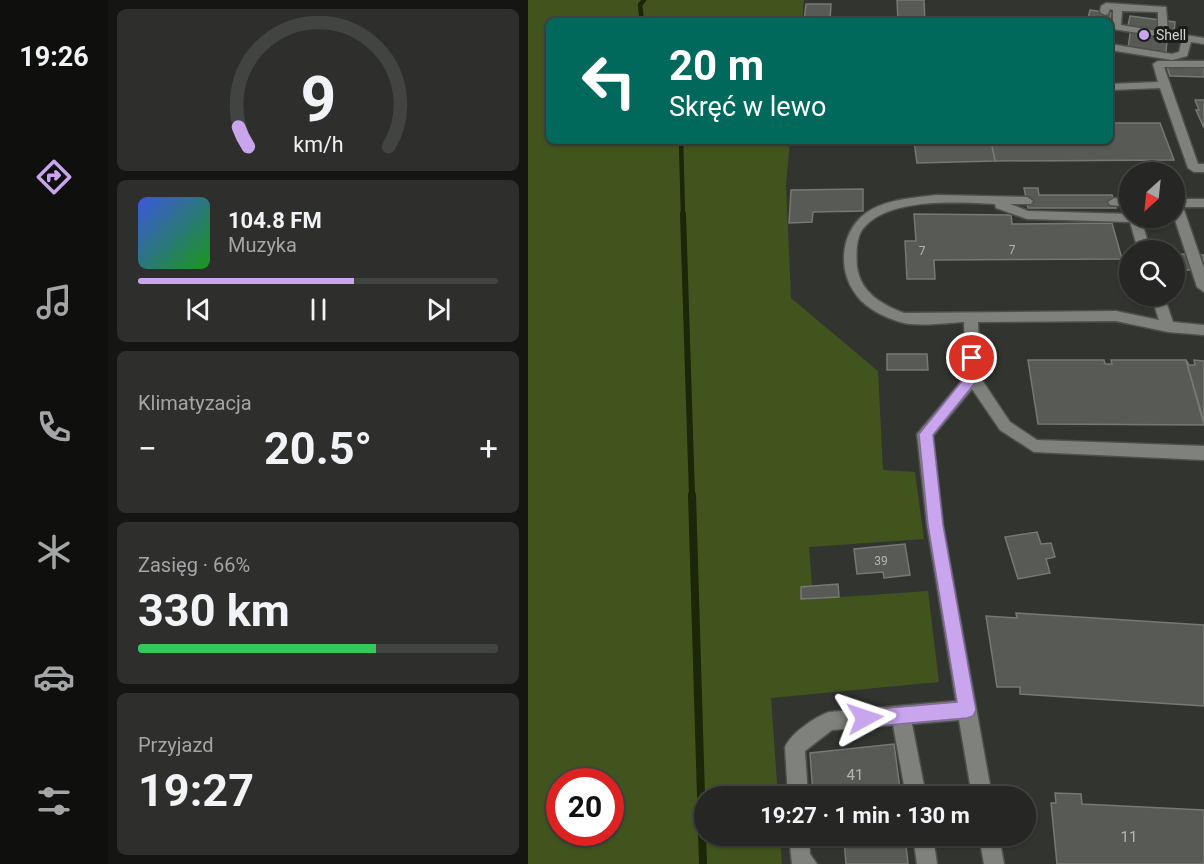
<!DOCTYPE html>
<html lang="pl">
<meta charset="utf-8">
<style>
:root{--surface:#262724;--page:#2e2f2c;--text:#f1f3f6;--muted:#a4a5a6;--line:#424441;--accent:#c9a5ee}
body{margin:0;font-family:Roboto,sans-serif;background:var(--page);color:var(--text);height:100vh;display:flex;flex-direction:column;font-size:22px;white-space:nowrap}
*{box-sizing:border-box;margin:0}
p{font-size:20px;color:var(--muted)}
.icon{flex:none;width:33px;height:33px;fill:none;stroke:currentColor;stroke-width:2;stroke-linecap:round;stroke-linejoin:round}
.map{position:relative;flex:1;overflow:hidden}
.panel{display:flex;flex-direction:column;gap:9px;padding:9px;background:#151514;width:420px}
.panel>*{flex:none}
.banner{position:absolute;left:18px;top:18px;width:567px;height:126px;border-radius:9px;box-shadow:0 2px 4px #0004,0 0 0 2px var(--line);background:#00695c;color:#fff;overflow:hidden}
.needle{width:39px;rotate:207deg}
.tools{position:absolute;left:591px;top:162px;display:grid;gap:12px}
.tools a{display:grid;place-items:center;width:66px;height:66px;border-radius:50%;background:var(--surface);box-shadow:0 2px 4px #0004,0 0 0 2px var(--line);font-size:30px}
.speed{position:absolute;left:18px;top:768px;display:flex;gap:12px;font-size:30px;font-weight:700;text-align:center}
.speed>*{display:grid;place-content:center;width:78px;height:78px;border-radius:50%;background:var(--surface);box-shadow:0 2px 4px #0004,0 0 0 2px var(--line);line-height:1}
.speed .limit{border:9px solid #d22;background:#fff;color:#111}
.pin{position:absolute;display:grid;place-items:center;width:51px;height:51px;color:#fff;margin:-26px;border:3px solid #fff;border-radius:50%;box-shadow:0 2px 6px #0007}
.me{position:absolute;width:66px;margin:-33px;rotate:85deg;stroke-linejoin:round;filter:drop-shadow(0 0 4px #0008)}
.turn{display:flex;align-items:center;gap:21px;height:126px;padding:0 24px;font-size:27px}
.turn .icon{width:78px;height:78px;stroke-width:2.5}
.turn b{display:block;font-size:42px;line-height:51px}
.big{font-size:45px;font-weight:700;line-height:1.1}
.panel .card{flex:1;display:flex;flex-direction:column;justify-content:center;gap:9px;min-width:0;padding:0 21px;border-radius:9px;background:var(--page)}
.panel .dial{align-items:center;gap:0}
.dial svg{height:156px;overflow:visible;fill:none;stroke:var(--line);stroke-width:7;stroke-linecap:round;text-anchor:middle}
.dial text{fill:var(--text);stroke:none}
.song{display:flex;align-items:center;gap:18px}
.cover{width:72px;height:72px;border-radius:9px;background:linear-gradient(135deg,hsl(230 70% 55%),hsl(120 70% 35%))}
.played{height:6px;border-radius:3px;background:linear-gradient(90deg,var(--accent) 60%,var(--line) 60%)}
.keys{display:flex;justify-content:space-around;direction:ltr}
.heat{display:flex;justify-content:space-between;align-items:center;font-size:33px;direction:ltr}
.charge{height:9px;border-radius:4px;background:linear-gradient(90deg,#34c759 66%,var(--line) 0)}
.trip{position:absolute;left:166px;top:786px;width:342px;height:60px;border-radius:30px;background:var(--surface);box-shadow:0 2px 4px #0004,0 0 0 2px var(--line);font-weight:700;line-height:60px;text-align:center}
main{display:flex;flex:1;min-height:0}
.tab-bar{display:flex;flex-direction:column;width:108px;justify-content:space-around;align-items:center;background:#0f100e;color:var(--muted)}
.tab-bar .icon{width:42px;height:42px}
.tab-bar .selected{color:var(--accent)}
.tab-bar b{font-size:27px;color:var(--text)}
.map>svg:first-child{display:block}
</style>
<main>
<nav class="tab-bar">
<b>19:26</b>
<svg class="icon selected" aria-label="directions" viewBox="0 0 24 24"><path d="M12 3l9 9-9 9-9-9zM9 14v-3h6M13 9l2 2-2 2"/></svg>
<svg class="icon" aria-label="music" viewBox="0 0 24 24"><path d="M9 18V5l10-2v13"/><circle cx="6" cy="18" r="3"/><circle cx="16" cy="16" r="3"/></svg>
<svg class="icon" aria-label="phone" viewBox="0 0 24 24"><path d="M5 4h4l2 5-3 2q2 4 5 5l2-3 5 2v4C11 20 4 13 5 4z"/></svg>
<svg class="icon" aria-label="climate" viewBox="0 0 24 24"><path d="M12 3v18M4 7l16 10M4 17L20 7"/></svg>
<svg class="icon" aria-label="car" viewBox="0 0 24 24"><path d="M5 17H2v-5l4-1 3-4h7l3 4 3 1v5h-3M9 17h6M6 11h13"/><circle cx="7" cy="17" r="2"/><circle cx="17" cy="17" r="2"/></svg>
<svg class="icon" aria-label="filters" viewBox="0 0 24 24"><path d="M4 7h16M4 17h16"/><circle cx="9" cy="7" r="2"/><circle cx="15" cy="17" r="2"/></svg>
</nav>
<section class="panel">
<div class="card dial"><svg viewBox="0 0 100 80">
<path d="M14 69A42 42 0 1 1 86 69"/>
<path d="M14 69A42 42 0 0 1 9 59" stroke="#c9a5ee"/>
<text x="50" y="56" font-size="32" font-weight="700">9</text>
<text x="50" y="72" font-size="11">km/h</text>
</svg></div>
<div class="card">
<div class="song"><i class="cover"></i><div><b>104.8 FM</b><p>Muzyka</p></div></div>
<div class="played"></div>
<div class="keys"><svg class="icon" aria-label="previous" viewBox="0 0 24 24"><path d="M18 5L8 12l10 7zM5 5v14"/></svg><svg class="icon" aria-label="pause" viewBox="0 0 24 24"><path d="M8 5v14M16 5v14"/></svg><svg class="icon" aria-label="next" viewBox="0 0 24 24"><path d="M6 5l10 7-10 7zM19 5v14"/></svg></div>
</div>
<div class="card"><p>Klimatyzacja</p>
<div class="heat"><a>−</a><b class="big">20.5°</b><a>+</a></div>
</div>
<div class="card"><p>Zasięg · 66%</p><b class="big">330 km</b><div class="charge"></div></div>
<div class="card"><p>Przyjazd</p><b class="big">19:27</b></div>
</section>
<div class="map">
<svg width="676" height="864" viewBox="0 0 676 864">
<rect width="100%" height="100%" fill="#323430"/>
<path fill="#41541e" fill-rule="evenodd" d="M0,0h276l-2,21h-253v120h241l-4,44 5,113 87,73 5,99 32,2 9,67 -115,8 4,52 115,-8 11,91 -168,16 7,98h-73v40h75l2,28h-254zM32,782h50v50h-50z"/>
<g fill="none" stroke-linecap="round" stroke-linejoin="round">
<g stroke="#1c2608" stroke-width="4.5">
<polyline points="114,21 112,5 116,0"/>
<polyline points="153,141 155,215"/>
</g>
<polyline stroke="#1c2608" stroke-width="6" points="155,214 164,496"/>
<polyline stroke="#1c2608" stroke-width="8" points="164,495 175,864"/>
</g>
<g fill="#585a56" stroke="#767873" stroke-width="1.5">
<polygon points="369,0 396,0 397,21 370,21"/>
<polygon points="278,4 303,4 302,21 276,21"/>
<polygon points="562,10 583,13 582,21 560,18"/>
<polygon points="602,16 647,22 646,33 630,30 629,38 639,40 638,53 600,48 603,27 600,26"/>
<polygon points="639,67 676,68 676,77 642,76"/>
<polygon points="667,100 676,100 676,128 668,110 671,110"/>
<polygon points="582,123 632,123 646,160 467,161 463,141 582,141"/>
<polygon points="386,141 463,141 467,161 389,163"/>
<polygon points="496,188 510,188 511,195 584,195 588,208 500,208"/>
<polygon points="335,189 335,211 285,212 284,222 261,223 263,190"/>
<polygon points="386,214 483,215 484,224 584,223 594,259 406,260 407,279 379,279 377,241 388,241"/>
<polygon points="649,254 676,255 676,270 654,270"/>
<polygon points="359,354 399,354 400,370 359,370"/>
<polygon points="500,360 576,360 577,364 584,364 583,360 658,360 676,425 510,424"/>
<polygon points="658,360 661,365 667,365 666,360 676,361 676,422"/>
<polygon points="509,532 513,544 523,543 527,557 518,559 522,573 490,579 477,537"/>
<polygon points="377,544 382,575 356,578 355,572 329,574 326,549"/>
<polygon points="310,584 311,597 273,599 273,587"/>
<polygon points="488,613 676,625 676,706 492,694 492,687 469,687 458,616 489,618"/>
<polygon points="366,744 373,796 285,796 282,753"/>
<polygon points="527,793 553,794 554,804 676,810 676,864 529,864 523,803 528,803"/>
<polygon points="287,836 377,836 380,864 318,864 316,839 288,843"/>
</g>
<g fill="none" stroke-linecap="round" stroke-linejoin="round">
<defs>
<g id="minor">
<path d="M578,3l60,4 2,25 36,6v6l-13,-2 -4,14 -15,4 -62,-10v-6l62,10 7,-2 3,-12 -69,-11v-19l-3,-1 -2,5 -3,1 -5,-3 1,-6zM594,11l36,1v19l-37,-6z"/>
<polygon points="630,61 676,61 676,67 636,67 670,164 676,164 676,172 666,172 660,168 632,88 582,90 582,84 630,82 625,64"/>
<path d="M409,195l90,2 6,4 -2,3h-21l18,7 102,3v4h11l9,32h-12l-8,-28 -103,-3 -31,-11 -1,-4c-37,-2 -109,-7 -133,26 -6,9 -6,26 -5,37 4,26 24,37 47,46l212,-2 43,9 -8,-24h13l9,26 31,3v10l-36,-3 -52,-11 -138,1 2,55 30,45 27,18 167,6v14l-170,-8 -34,-22 -28,-41 -39,47 10,89 49,271h-20l-13,-76 -47,4 14,72h-20l-13,-71 -61,5 -27,21 3,45h-20l-3,-49c6,-14 30,-30 44,-35l127,-11 -29,-176 -10,-91 49,-58 -2,-54c-18,1 -48,5 -64,0 -16,-5 -33,-13 -43,-26 -20,-25 -17,-64 9,-83 19,-14 48,-15 71,-18z"/>
<polygon points="586,198 602,199 602,207 582,205 580,202"/>
<polygon points="646,199 676,199 676,207 655,207 676,268 676,292 669,287 646,217"/>
<polygon points="261,836 281,836 282,854 289,864 264,864"/>
<polygon points="385,836 405,836 409,864 389,864"/>
<polygon points="451,836 471,836 476,864 456,864"/>
</g>
</defs>
<use href="#minor" stroke="#4e504c" stroke-width="3"/>
<use href="#minor" fill="#7f827c" fill-rule="evenodd"/>
</g>
<polygon fill="#c9a5ee" stroke="#836b9b" stroke-width="1.5" points="444,353 451,358 451,378 405,435 415,525 448,710 445,716 439,718 337,727 331,724 328,718 331,712 337,710 429,702 400,525 391,434 438,376 438,358"/>
<circle fill="#c9a5ee" stroke="#1b1c1a" stroke-width="2" cx="616" cy="35" r="6"/>
<g text-anchor="middle" stroke-width="6" stroke-linejoin="round" paint-order="stroke">
<g font-size="12" fill="#b4b6b3">
<text x="484" y="254">7</text>
<text x="394" y="255">7</text>
<text x="353" y="565">39</text>
</g>
<g font-size="14" fill="#d3d5d2" stroke="#1b1c1a" text-anchor="start">
<text x="628" y="40">Shell</text>
</g>
<g font-size="15" fill="#b4b6b3">
<text x="327" y="780">41</text>
<text x="601" y="842">11</text>
</g>
</g>
</svg>
<div class="tools">
<a><svg class="needle" viewBox="-14 -14 28 28"><path d="M0-13l5 13h-10z" fill="#e53935"/><path d="M0 13l5-13h-10z" fill="#a4a5a6"/></svg></a>
<a><svg class="icon" aria-label="search" viewBox="0 0 24 24"><circle cx="10" cy="10" r="6"/><path d="M15 15l6 6"/></svg></a>
</div>
<div class="speed"><div class="limit">20</div></div>
<div class="pin" style="left:444px;top:358px;background:#d93025"><svg class="icon" aria-label="arrive" viewBox="0 0 24 24"><path d="M6 21V4h12l-3 4 3 4H6"/></svg></div>
<svg class="me" style="left:337px;top:718px" viewBox="-20 -20 40 40"><path d="M0-17L14 15 0 8-14 15z" fill="#c9a5ee" stroke="#fff" stroke-width="4"/></svg>
<div class="trip">19:27 · 1 min · 130 m</div>
<div class="banner">
<div class="turn"><svg class="icon" aria-label="left" viewBox="0 0 24 24"><path d="M17 20v-9H6M10 6l-5 5 5 5"/></svg><div><b>20 m</b>Skręć w lewo</div></div>
</div>
</div>
</main>
